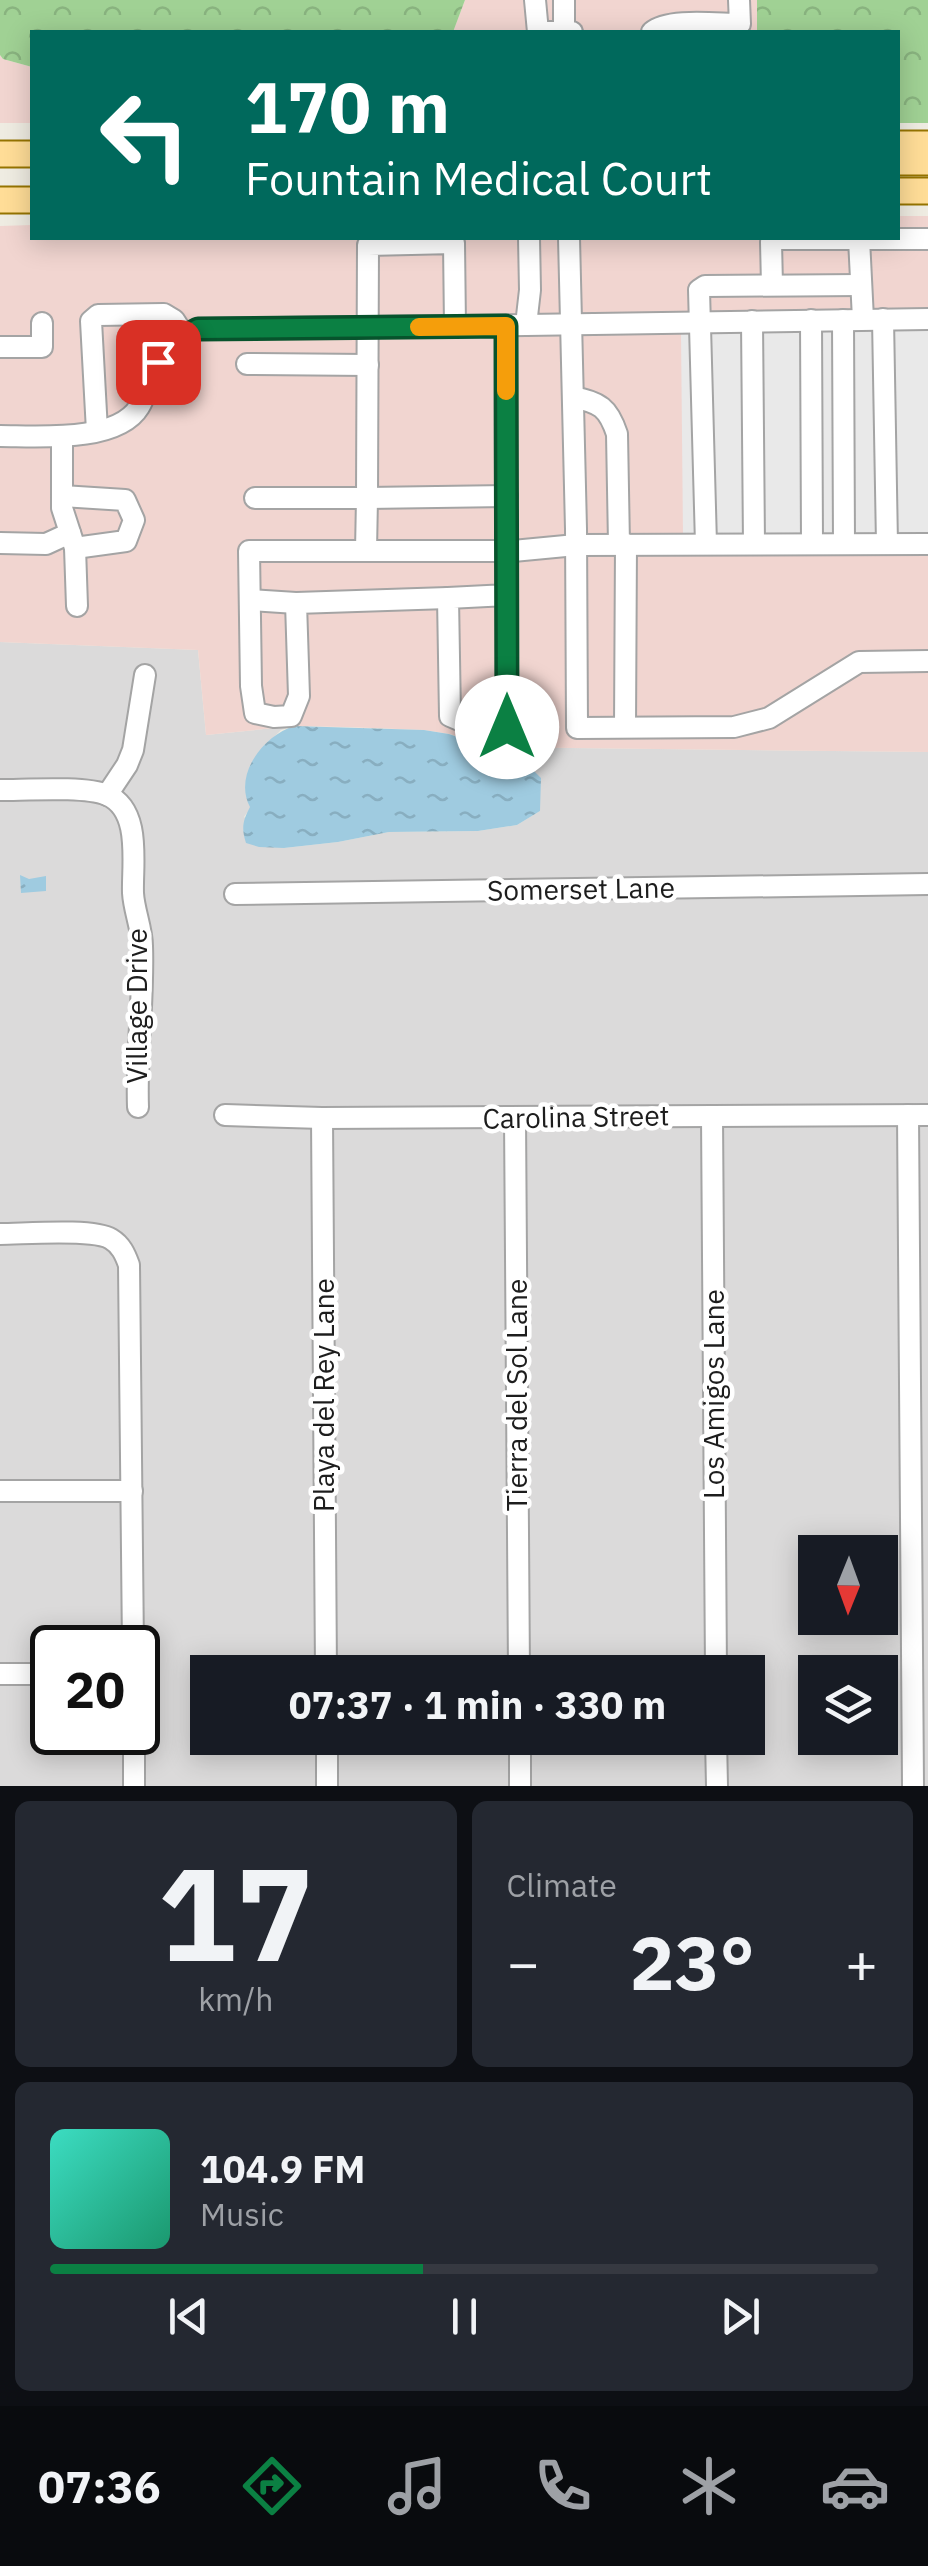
<!DOCTYPE html>
<meta charset="utf-8">
<style>
:root{--surface:#171b24;--page:#242831;--text:#f1f3f6;--muted:#9ea1a6;--line:#363941;--accent:#0b8043}
body{margin:0;font-family:"IBM Plex Sans",sans-serif;background:var(--page);color:var(--text);height:100vh;display:flex;flex-direction:column;font-size:38px;white-space:nowrap}
*{box-sizing:border-box;margin:0}
p{font-size:32px;color:var(--muted)}
.icon{flex:none;width:55px;height:55px;fill:none;stroke:currentColor;stroke-width:2;stroke-linecap:round;stroke-linejoin:round}
.map{position:relative;height:1786px;overflow:hidden}
.drawer{display:flex;flex-direction:column;gap:15px;padding:15px;background:#0d0f14;flex:1}
.drawer>*{flex:none}
.hud{position:absolute;left:30px;top:30px;width:870px;height:210px;border-radius:0px;box-shadow:0 5px 25px #0003;background:#00695c;color:#fff;overflow:hidden}
.needle{width:65px;rotate:181deg}
.tools{position:absolute;left:798px;top:1535px;display:grid;gap:20px}
.tools a{display:grid;place-items:center;width:100px;height:100px;border-radius:0px;background:var(--surface);box-shadow:0 5px 25px #0003;font-size:50px}
.speed{position:absolute;left:30px;top:1625px;display:flex;gap:20px;font-size:50px;font-weight:700;text-align:center}
.speed>*{display:grid;place-content:center;width:130px;height:130px;border-radius:50%;background:var(--surface);box-shadow:0 5px 25px #0003;line-height:1}
.speed .limit{border:5px solid #111;border-radius:15px;background:#fff;color:#111}
.pin{position:absolute;display:grid;place-items:center;width:85px;height:85px;color:#fff;margin:-42px;border-radius:20px;box-shadow:0 5px 15px #0006}
.me{position:absolute;width:110px;margin:-55px;rotate:0deg;stroke-linejoin:round;filter:drop-shadow(0 0 8px #0008)}
.turn{display:flex;align-items:center;gap:35px;height:210px;padding:0 50px;font-size:45px}
.turn .icon{width:130px;height:130px;stroke-width:2.5}
.turn b{display:block;font-size:70px;line-height:85px}
.big{font-size:75px;font-weight:700;line-height:1.1}
.drawer .tile{flex:1;display:flex;flex-direction:column;justify-content:center;gap:15px;min-width:0;padding:0 35px;border-radius:15px;background:var(--page)}
.drawer .dial{align-items:center;gap:0}
.dial b{font-size:130px;line-height:1}
.song{display:flex;align-items:center;gap:30px}
.cover{width:120px;height:120px;border-radius:15px;background:linear-gradient(135deg,hsl(170 70% 55%),hsl(160 70% 35%))}
.played{height:10px;border-radius:5px;background:linear-gradient(90deg,var(--accent) 45%,var(--line) 45%)}
.keys{display:flex;justify-content:space-around;direction:ltr}
.heat{display:flex;justify-content:space-between;align-items:center;font-size:55px;direction:ltr}
.drawer .tiles{flex:1;display:grid;gap:15px;grid-template-columns:1fr 1fr}
.tile:last-child{grid-column:span 2}
.trip{position:absolute;left:190px;top:1655px;width:575px;height:100px;border-radius:0px;background:var(--surface);box-shadow:0 5px 25px #0003;font-weight:700;line-height:100px;text-align:center}
.dock{display:flex;height:160px;justify-content:space-around;align-items:center;background:#090b0e;color:var(--muted)}
.dock .icon{width:70px;height:70px}
.dock .active{color:var(--accent)}
.dock b{font-size:45px;color:var(--text)}
.map>svg:first-child{display:block}
</style>
<div class="map">
<svg width="928" height="1786" viewBox="0 0 928 1786">
<defs>
<pattern id="forest-crowns" width="20" height="18" patternUnits="userSpaceOnUse" patternTransform="scale(2.5)"><rect width="20" height="18" fill="#a0d194"/><path d="M2 6a3 3 0 1 1 6 0M12 15a3 3 0 1 1 6 0" fill="none" stroke="#89b37f"/></pattern>
<pattern id="water-ripples" width="26" height="14" patternUnits="userSpaceOnUse" patternTransform="scale(2.5)"><rect width="26" height="14" fill="#9fcbe0"/><path d="M2 4q2-2 4 0t4 0M15 11q2-2 4 0t4 0" fill="none" stroke="#88aec0"/></pattern>
</defs>
<rect width="100%" height="100%" fill="#efece2"/>
<path fill="#dbdada" fill-rule="evenodd" d="M0,642l198,8 8,85 88,-9 -13,4 -19,19 -7,11 -4,47 -7,10 40,31 54,-6 51,-10 89,-1 39,-6 23,-14 -33,-53h-13l-16,-11 450,5v1034h-928zM815,1552h65v66h-65zM52,1648h86v84h-86zM208,1672h540v66h-540zM815,1672h65v66h-65z"/>
<g fill="#f1d5d0">
<polygon points="465,0 757,0 757,32 453,32"/>
<polygon points="0,55 3,59 32,67 32,123 0,123"/>
<polygon points="898,216 928,216 928,752 478,747 475,743 450,734 424,730 345,727 294,726 206,735 198,650 0,642 0,226 32,225 32,238 898,238"/>
</g>
<g fill="url(#forest-crowns)">
<polygon points="0,0 465,0 453,32 32,32 32,67 3,59 0,55"/>
<polygon points="757,0 928,0 928,123 898,123 898,32 757,32"/>
</g>
<polygon fill="#e9e9e9" points="928,329 928,535 683,535 681,332"/>
<g fill="url(#water-ripples)">
<path d="M294,726l130,4 25,4 26,9 19,15h13l13,5 12,6 9,9 -1,33 -23,14 -39,6 -89,1 -51,10 -54,6 -25,-1 -13,-4c-5,-15 -3,-23 4,-36 -17,-32 13,-71 44,-81z"/>
<polygon points="20,875 29,879 46,876 46,891 21,893"/>
</g>
<g fill="none" stroke-linecap="round" stroke-linejoin="round">
<defs>
<g id="minor">
<polyline points="535,0 538,32"/>
<polyline points="564,0 564,32"/>
<polyline points="538,32 572,32"/>
<path d="M652,32c16,-14 65,-8 88,-8l-1,-24"/>
<polyline points="529,238 530,290 526,325 928,319"/>
<polyline points="569,238 576,529 577,728 734,727 769,718 859,662 928,661"/>
<polyline points="772,285 771,242 776,239 859,239"/>
<polyline points="863,319 859,239 928,239"/>
<polyline points="883,319 887,544"/>
<polyline points="811,320 812,544"/>
<polyline points="843,320 844,544"/>
<polyline points="752,321 754,544"/>
<polyline points="455,326 454,243 368,245 367,498 507,496"/>
<path d="M506,326c-1,133 1,267 1,401l-36,-2 -21,-9 -2,-118 59,-3"/>
<polyline points="0,347 42,347 42,323"/>
<polyline points="247,364 368,365"/>
<path d="M573,397c27,6 35,10 44,37l2,110"/>
<polyline points="97,431 91,321 98,315 164,314 174,320 185,337"/>
<path d="M0,436c37,0 117,7 139,-29 8,-13 11,-30 18,-43 10,-17 25,-26 41,-35l328,-4"/>
<polyline points="62,436 62,508 75,548 77,606"/>
<polyline points="62,496 125,500 134,520 126,541 75,548"/>
<polyline points="255,498 367,498 366,551"/>
<polyline points="0,543 46,544 70,533"/>
<polyline points="706,544 699,290 705,286 861,285"/>
<polyline points="448,598 296,603 299,696 291,716 274,717 255,713 251,686 249,551 513,551 576,545 928,544"/>
<polyline points="250,600 296,603"/>
<polyline points="625,727 626,544"/>
<path d="M0,790c26,0 85,-4 107,5 35,15 25,69 26,98 1,18 9,35 9,53 2,53 -6,107 -4,161"/>
<polyline points="107,795 127,765 133,750 145,675"/>
<polyline points="235,894 928,884"/>
<polyline points="225,1115 322,1118 928,1115"/>
<polyline points="908,1115 913,1786"/>
<polyline points="712,1116 716,1672"/>
<polyline points="322,1118 326,1672"/>
<polyline points="515,1118 519,1672"/>
<path d="M0,1234c24,0 93,-6 111,5 10,6 14,15 18,26l4,383"/>
<polyline points="0,1491 132,1491"/>
<polyline points="0,1674 52,1674"/>
<polyline points="134,1732 134,1786"/>
<polyline points="327,1738 327,1786"/>
<polyline points="520,1738 520,1786"/>
<polyline points="716,1738 717,1786"/>
</g>
<g id="major">
<polyline points="898,144 928,144"/>
<polyline points="0,154 32,154"/>
<polyline points="898,162 928,162"/>
<polyline points="898,191 928,191"/>
<polyline points="0,200 32,200"/>
</g>
</defs>
<use href="#minor" stroke="#a4a4a4" stroke-width="24"/>
<use href="#major" stroke="#967400" stroke-width="29"/>
<use href="#minor" stroke="#fff" stroke-width="20"/>
<use href="#major" stroke="#ffdd97" stroke-width="25"/>
</g>
<g fill="none" stroke-linecap="round" stroke-linejoin="round">
<defs>
<polyline id="route" points="158,362 174,342 198,329 506,326 507,727"/>
</defs>
<use href="#route" stroke="#07532c" stroke-width="25"/>
<use href="#route" stroke="#0b8043" stroke-width="18"/>
<polyline stroke="#f59e0b" stroke-width="18" points="419,327 506,326 506,391"/>
</g>
<g text-anchor="middle" stroke-width="9" stroke-linejoin="round" paint-order="stroke">
<g font-size="28" fill="#1d1d1d" stroke="#fff">
<text transform="translate(581 889) rotate(-1)" y="10">Somerset Lane</text>
<text transform="translate(137 1006) rotate(-90)" y="10">Village Drive</text>
<text transform="translate(576 1117) rotate(-1)" y="10">Carolina Street</text>
<text transform="translate(714 1394) rotate(-90)" y="10">Los Amigos Lane</text>
<text transform="translate(324 1395) rotate(-90)" y="10">Playa del Rey Lane</text>
<text transform="translate(517 1395) rotate(-90)" y="10">Tierra del Sol Lane</text>
</g>
</g>
</svg>
<div class="tools">
<a><svg class="needle" viewBox="-14 -14 28 28"><path d="M0-13l5 13h-10z" fill="#e53935"/><path d="M0 13l5-13h-10z" fill="#9ea1a6"/></svg></a>
<a><svg class="icon" aria-label="layers" viewBox="0 0 24 24"><path d="M12 4l9 5-9 5-9-5zM3 14l9 5 9-5"/></svg></a>
</div>
<div class="speed"><div class="limit">20</div></div>
<div class="pin" style="left:158px;top:362px;background:#d93025"><svg class="icon" aria-label="arrive" viewBox="0 0 24 24"><path d="M6 21V4h12l-3 4 3 4H6"/></svg></div>
<svg class="me" style="left:507px;top:727px" viewBox="-20 -20 40 40"><circle r="19" fill="#fff"/><path d="M0-13L10 11 0 6-10 11z" fill="#0b8043"/></svg>
<div class="trip">07:37 · 1 min · 330 m</div>
<div class="hud">
<div class="turn"><svg class="icon" aria-label="left" viewBox="0 0 24 24"><path d="M17 20v-9H6M10 6l-5 5 5 5"/></svg><div><b>170 m</b>Fountain Medical Court</div></div>
</div>
</div>
<section class="drawer">
<div class="tiles">
<div class="tile dial"><b>17</b><p>km/h</p></div>
<div class="tile"><p>Climate</p>
<div class="heat"><a>−</a><b class="big">23°</b><a>+</a></div>
</div>
<div class="tile">
<div class="song"><i class="cover"></i><div><b>104.9 FM</b><p>Music</p></div></div>
<div class="played"></div>
<div class="keys"><svg class="icon" aria-label="previous" viewBox="0 0 24 24"><path d="M18 5L8 12l10 7zM5 5v14"/></svg><svg class="icon" aria-label="pause" viewBox="0 0 24 24"><path d="M8 5v14M16 5v14"/></svg><svg class="icon" aria-label="next" viewBox="0 0 24 24"><path d="M6 5l10 7-10 7zM19 5v14"/></svg></div>
</div>
</div>
</section>
<nav class="dock">
<b>07:36</b>
<svg class="icon active" aria-label="directions" viewBox="0 0 24 24"><path d="M12 3l9 9-9 9-9-9zM9 14v-3h6M13 9l2 2-2 2"/></svg>
<svg class="icon" aria-label="music" viewBox="0 0 24 24"><path d="M9 18V5l10-2v13"/><circle cx="6" cy="18" r="3"/><circle cx="16" cy="16" r="3"/></svg>
<svg class="icon" aria-label="phone" viewBox="0 0 24 24"><path d="M5 4h4l2 5-3 2q2 4 5 5l2-3 5 2v4C11 20 4 13 5 4z"/></svg>
<svg class="icon" aria-label="climate" viewBox="0 0 24 24"><path d="M12 3v18M4 7l16 10M4 17L20 7"/></svg>
<svg class="icon" aria-label="car" viewBox="0 0 24 24"><path d="M5 17H2v-5l4-1 3-4h7l3 4 3 1v5h-3M9 17h6M6 11h13"/><circle cx="7" cy="17" r="2"/><circle cx="17" cy="17" r="2"/></svg>
</nav>
